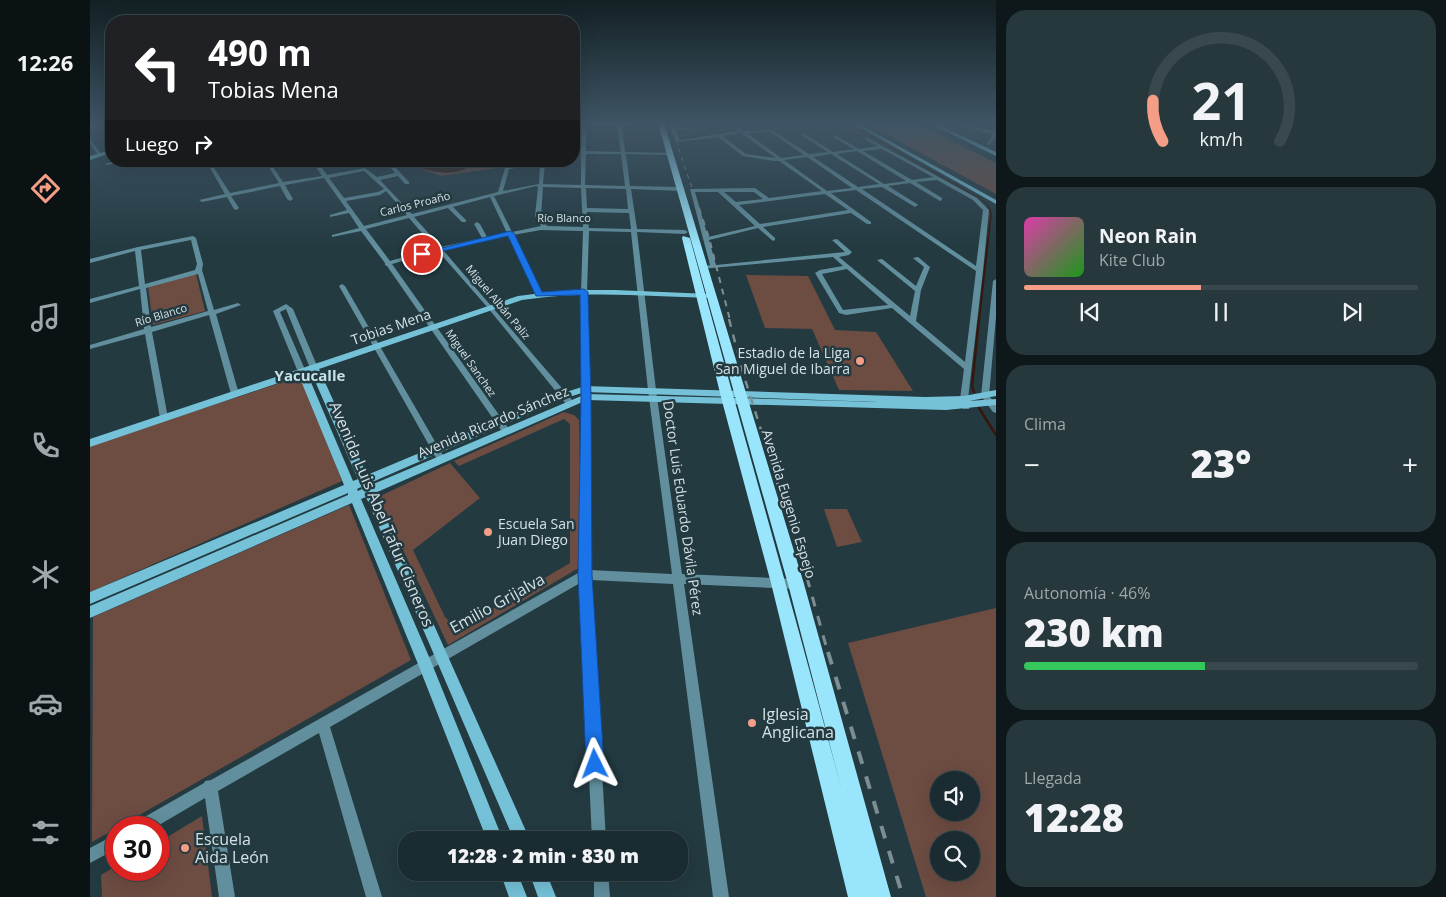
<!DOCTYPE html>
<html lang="es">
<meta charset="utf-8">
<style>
:root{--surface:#1a2c31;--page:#27383d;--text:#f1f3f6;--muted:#9fa7ab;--line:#38484d;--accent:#f49e87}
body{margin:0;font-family:"Open Sans",sans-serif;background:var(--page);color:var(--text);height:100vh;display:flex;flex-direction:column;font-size:19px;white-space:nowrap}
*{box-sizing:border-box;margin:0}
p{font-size:16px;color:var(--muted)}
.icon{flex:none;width:28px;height:28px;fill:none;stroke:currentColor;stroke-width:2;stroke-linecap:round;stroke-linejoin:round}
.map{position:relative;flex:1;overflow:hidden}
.sheet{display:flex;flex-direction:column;gap:10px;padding:10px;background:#0e181b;width:450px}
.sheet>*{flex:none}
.banner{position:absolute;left:15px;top:15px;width:475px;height:152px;border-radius:20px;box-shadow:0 5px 20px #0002,0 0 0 1px var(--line);background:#202124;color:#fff;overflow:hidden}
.buttons{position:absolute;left:840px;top:771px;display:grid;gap:10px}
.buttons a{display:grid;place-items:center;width:50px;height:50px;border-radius:50%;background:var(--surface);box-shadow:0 5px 20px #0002,0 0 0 1px var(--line);font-size:25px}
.speed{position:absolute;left:15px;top:816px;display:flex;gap:10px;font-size:25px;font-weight:700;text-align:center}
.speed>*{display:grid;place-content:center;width:65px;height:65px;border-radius:50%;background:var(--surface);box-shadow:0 5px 20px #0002,0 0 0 1px var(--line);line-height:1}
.speed .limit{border:8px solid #d22;background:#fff;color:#111}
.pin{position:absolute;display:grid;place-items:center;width:42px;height:42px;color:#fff;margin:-21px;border:2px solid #fff;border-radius:50%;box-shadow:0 1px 5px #0007}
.me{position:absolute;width:55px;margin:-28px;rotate:357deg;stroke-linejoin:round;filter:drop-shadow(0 0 4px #0008)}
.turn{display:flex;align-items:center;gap:18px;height:105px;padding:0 20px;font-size:22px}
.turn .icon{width:65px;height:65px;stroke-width:2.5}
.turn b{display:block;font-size:35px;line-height:42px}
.then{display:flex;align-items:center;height:48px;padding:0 20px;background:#0003;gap:10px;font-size:19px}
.big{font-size:38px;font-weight:800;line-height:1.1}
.sheet .card{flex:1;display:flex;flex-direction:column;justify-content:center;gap:8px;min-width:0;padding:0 18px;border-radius:20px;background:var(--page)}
.sheet .dial{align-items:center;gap:0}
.dial svg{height:130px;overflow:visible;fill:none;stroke:var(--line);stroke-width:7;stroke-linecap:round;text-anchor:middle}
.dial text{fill:var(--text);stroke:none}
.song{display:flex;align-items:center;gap:15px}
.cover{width:60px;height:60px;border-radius:8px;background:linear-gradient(135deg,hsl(320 70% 55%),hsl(120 70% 35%))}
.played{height:5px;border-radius:2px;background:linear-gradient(90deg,var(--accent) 45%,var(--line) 45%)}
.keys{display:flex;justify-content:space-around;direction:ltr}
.heat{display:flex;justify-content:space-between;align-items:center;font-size:28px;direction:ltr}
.charge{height:8px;border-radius:4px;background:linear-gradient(90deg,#34c759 46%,var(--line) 0)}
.trip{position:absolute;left:308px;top:831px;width:290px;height:50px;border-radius:20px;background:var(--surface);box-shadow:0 5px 20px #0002,0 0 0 1px var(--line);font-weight:800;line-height:50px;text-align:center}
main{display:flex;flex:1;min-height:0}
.menu{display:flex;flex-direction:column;width:90px;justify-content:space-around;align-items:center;background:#0a1214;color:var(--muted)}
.menu .icon{width:35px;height:35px}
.menu .current{color:var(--accent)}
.menu b{font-size:22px;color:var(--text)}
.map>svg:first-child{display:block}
</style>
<main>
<nav class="menu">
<b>12:26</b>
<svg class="icon current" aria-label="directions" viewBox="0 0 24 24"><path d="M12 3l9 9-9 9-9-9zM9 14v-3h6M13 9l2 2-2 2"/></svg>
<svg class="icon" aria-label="music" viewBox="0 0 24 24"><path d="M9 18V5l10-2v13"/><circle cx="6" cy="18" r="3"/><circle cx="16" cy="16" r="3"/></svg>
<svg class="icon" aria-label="phone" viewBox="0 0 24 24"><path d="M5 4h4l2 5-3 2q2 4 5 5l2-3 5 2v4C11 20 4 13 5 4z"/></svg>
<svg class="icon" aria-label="climate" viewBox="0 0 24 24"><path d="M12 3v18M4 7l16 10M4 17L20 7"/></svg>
<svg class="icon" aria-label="car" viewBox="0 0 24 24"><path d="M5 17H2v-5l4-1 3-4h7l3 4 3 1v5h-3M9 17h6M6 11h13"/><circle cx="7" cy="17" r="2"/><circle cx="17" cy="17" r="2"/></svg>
<svg class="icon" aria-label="filters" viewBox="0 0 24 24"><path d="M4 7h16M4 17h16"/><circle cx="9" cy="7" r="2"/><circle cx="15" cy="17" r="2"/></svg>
</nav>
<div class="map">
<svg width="906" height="897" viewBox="0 0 906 897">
<rect width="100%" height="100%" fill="#233a41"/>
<g fill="#6d4c42" fill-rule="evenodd">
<polygon points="776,123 826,123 906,163 906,194"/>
<polygon points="296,161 454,161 351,176 328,168"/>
<polygon points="106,274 115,311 63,325 58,286"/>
<polygon points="656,275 718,276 745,330 786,332 823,391 749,390 722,329 675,328"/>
<polygon points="211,376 252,481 0,592 0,446"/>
<polygon points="474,412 484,415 489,420 492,566 358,645 288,497 360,463 390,498 323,550 355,617 364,626 377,624 480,563 480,424 474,419 369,466 364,461"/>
<polygon points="259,505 321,660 2,842 3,617"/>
<polygon points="734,509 757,509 772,542 747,547"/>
<path d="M906,608v289h-70l-78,-254zM849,780h32v32h-32zM849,840h32v32h-32z"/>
<polygon points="112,816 122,897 12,897 11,875 26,866 26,870 69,870 69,842"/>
</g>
<path fill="#39160c" d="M308,161h44l29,4c-20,16 -51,3 -73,-4z"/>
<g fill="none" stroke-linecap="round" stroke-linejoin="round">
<g stroke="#39160c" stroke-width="1">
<polyline points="643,123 674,124 782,137 889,198 898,205 899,209"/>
<polyline points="588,139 608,137 632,123"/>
<polyline points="535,142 564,141"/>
<polyline points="494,149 512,143 528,143"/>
<polyline points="381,165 405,161"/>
</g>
<polyline stroke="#39160c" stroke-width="2" points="889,320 901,214 899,208"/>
<g stroke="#39160c" stroke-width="2.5">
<polyline points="884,392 882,386 889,319"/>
<polyline points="889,408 906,435"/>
</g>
<polygon fill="#39160c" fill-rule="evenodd" points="754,123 762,123 785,137 780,138"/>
<g fill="#618f9d" fill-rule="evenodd">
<polygon points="14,123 21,123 0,128 0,126"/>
<path d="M484,123h47l42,2 -1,2 -40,-1 3,26 45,1 2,1 -2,1 -44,-1 4,32 51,1 3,2 -3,2 -50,-2 6,40 48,1 3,2 -3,2 -48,-2 19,158 26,184 114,5 4,1 1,4 -1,4 -4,1 -112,-5 45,313h-16l-40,-313 -82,-4 15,260h-14l-12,-257 -250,144 52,170h-16l-47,-164 -101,58 17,106h-16l-14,-99 -51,30h-22l2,-5 70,-40 1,-2 6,-1 369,-208 2,-175 -1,-105 2,-61 -42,-1 -28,5 29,59 -3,2 -3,-2 -28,-58 -65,14 130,151 1,2 -1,2h-6l-79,-97 -50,-57 -46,13 117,165 1,2 -1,2h-6l-116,-167 -2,-1v-2l-24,-32 -29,6v-2l27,-7 -10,-15 -19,4v-2l17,-5 -23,-32 -39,7 8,14 -3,2 -3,-2 -7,-13 -49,10 8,12 -3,2 -2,-1 -7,-12 -25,5 -3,-2 26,-6 -19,-33h4l3,4c14,1 28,-4 42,-4l-33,7h-8l16,25 49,-10 -14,-22h4l14,21 39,-6 -10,-15h5l10,14 38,-7 12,9 18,-4 -4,-5 4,-1 14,15v2h-4l-7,-8 -18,4 32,34 86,-22 7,-24 2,-1 34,-6h12l-8,2 -2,21 38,1v-32h-7v-2h7l1,-26h-8zM496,126h31l4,26 -35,-1zM496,154h35l4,32 -40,-1zM450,164l-1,20 -36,7 6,-22zM274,171l20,18 -6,3 -34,6 -15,-20zM446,186l2,1 -3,29 6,10 -29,6 -18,-36zM453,187l38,1 2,39 -36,-1 -6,-10zM496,188l40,1 2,20 -41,-1zM296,191l21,24 -43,11 -18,-25 34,-6zM400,197l17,36 -20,4 -7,-13 -3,-2 -3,2 8,14 -41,9 -27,-30 34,-9 14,14h4v-2l-13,-13zM497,212l42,1 2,16 -42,-1zM319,218l26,30 -45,13 -24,-32zM499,231l42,1 17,158 24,184 -82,-4v-173l-3,-105z"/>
<path d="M579,123h4l1,4 25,2 -2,1 -22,-1 5,11 59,-9 -6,-4 1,-2 9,6 29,-1 37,24 19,-2 -27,-17v-2h2l30,19 21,-3 -21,-12 2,-2 24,14 19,-3 -14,-7 2,-2 111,61 12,12 -6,61 -15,128 2,8 -1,2h-6l-3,-10 4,-30 -72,-61 -46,7 -7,-2 -24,-40 5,-3 23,-4 -10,-9 -132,12v-2l9,-2 -20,-76 65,-1 14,10 53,-7 -43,-30h-5l-31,-5 -25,-19 -41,5 -3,-4zM680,132l34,23 -23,3 -34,-25zM651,133l35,25 -30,-4 -24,-18zM792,149l51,28 -21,3 -49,-29zM767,151l49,30 -22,3 -47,-30zM741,154l48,30 -21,3 -45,-30zM717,157l45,31 -25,3 -43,-31zM847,180l36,20 10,10 -7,56 -114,-77 20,-2 33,20 3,-2 -1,-1 -29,-18 22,-3 30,18 2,-1v-2l-26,-16zM766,190l120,81 -11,91 -49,-41 5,-31 9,-23 -12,-10 -5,1 11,9 -8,19 -34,-27 -5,1 38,31 -5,25 -71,-59 10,-2 3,-3 -15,-13 -5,1 13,12 -129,13 -7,-25 49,-12 15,13 2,-1v-2l-12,-11 88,-14 16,11h4v-2l-40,-29zM605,192h23l37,34 -47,11zM634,192h30l9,7 -27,3zM735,194l23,16 -88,14 -21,-19zM757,269l41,36 -45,5 -21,-36z"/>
<polygon points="854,123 862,123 906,131 906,136 899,145 897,144 903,134"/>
<polygon points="0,139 12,155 12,156 8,155 0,143"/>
<polygon points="24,161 34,161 17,165 15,164"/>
<path d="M103,236l3,2 7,26 -1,6 12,40 24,-7 3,2 -25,9 23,80 -4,3 -4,-3 -22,-79 -57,17 16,86 -4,3 -4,-3 -15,-84 -55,15v-4l54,-16 -4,-40 -50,14v-4l49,-13 -4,-35 -45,12v-4l48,-12zM101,240l6,24 -2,6 -50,14 -4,-34zM108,274l10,37 -57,16 -5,-39z"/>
<polygon points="906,279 906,317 899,396 906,404 906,413 903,412 891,396 903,281"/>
<polygon points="252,284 255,286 354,457 355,459 354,461 348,461 249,286"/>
<polygon points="196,304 203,309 228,368 227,370 221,370 220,368 196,309 190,312 216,372 212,375 208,372 183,311"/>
<polygon points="26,834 26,849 0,863 0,848"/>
<polygon points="504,872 518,872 520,897 504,897"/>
</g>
<g fill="#75c2d8" fill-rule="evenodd">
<polygon points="762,123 767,123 906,200 906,204"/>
<polygon points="839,123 844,123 906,152 906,156"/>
<polygon points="21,150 21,153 0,160 0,156"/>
<path d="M477,290h48l95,4 4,2 -4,2c-63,-2 -125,-8 -188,2l-203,69 48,106 193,-81 25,-8 340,11 39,-1 32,-6v6l-27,5 27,-2v6l-50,5 -359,-10 -212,93 155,347h-16l-148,-343 -5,2 69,160 73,181h-16l-69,-176 -66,-161 -262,115v-12l258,-111v-2l-258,111v-12l254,-107 -45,-109 -209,71v-8l428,-143zM221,372l47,107 -5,2 -46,-108zM495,392l294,10 -293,-8 -215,91 -1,-2 196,-85zM271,487l1,2 -4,2 -1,-2z"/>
<polygon points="410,872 427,872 437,897 419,897"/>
<polygon points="439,872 456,872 466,897 448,897"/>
</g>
<path fill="#99e6fc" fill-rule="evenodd" d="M568,123h6l140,461 87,313h-43l-77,-314 -49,-182 -40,-163 1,-2 7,2c50,186 104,371 153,557l-55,-211z"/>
<polyline stroke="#7c8e94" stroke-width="1" stroke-dasharray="4.5 4.5" stroke-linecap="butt" points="580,123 609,209"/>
<polyline stroke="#7c8e94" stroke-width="2" stroke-dasharray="6 6" stroke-linecap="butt" points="609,208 619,238 640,320"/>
<polyline stroke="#7c8e94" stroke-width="2.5" stroke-dasharray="8 8" stroke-linecap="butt" points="639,319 653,373 682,465"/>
<polyline stroke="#7c8e94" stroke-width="3" stroke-dasharray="10 10" stroke-linecap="butt" points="681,463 714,567 738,653"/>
<polyline stroke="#7c8e94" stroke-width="4" stroke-dasharray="13 13" stroke-linecap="butt" points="738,652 813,897"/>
</g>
<linearGradient id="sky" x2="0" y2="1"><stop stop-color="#132024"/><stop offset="0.5" stop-color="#3f5565"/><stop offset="1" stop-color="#3f5565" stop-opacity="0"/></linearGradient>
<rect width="906" height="248" fill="url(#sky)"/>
<polygon fill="#1a73e8" stroke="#114b97" points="420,231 424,233 452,292 494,289 498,292 501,397 502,575 514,764 511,770 505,773 499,770 496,764 488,575 491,397 490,295 446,296 418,236 332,256 328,254"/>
<g fill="#f49e87" stroke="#233a41" stroke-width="2">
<circle cx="770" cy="361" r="5"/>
<circle cx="398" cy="532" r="5"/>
<circle cx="662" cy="723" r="5"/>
<circle cx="95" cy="848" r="5"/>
</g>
<g text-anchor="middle" stroke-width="5" stroke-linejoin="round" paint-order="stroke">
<g font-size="11" fill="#d4e1e6" stroke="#233a41">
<text transform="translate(325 204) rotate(-14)" y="4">Carlos Proaño</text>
<text x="474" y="222">Río Blanco</text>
<text transform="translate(408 302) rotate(50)" y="4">Miguel Albán Paliz</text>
<text transform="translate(71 315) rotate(-17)" y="4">Río Blanco</text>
<text transform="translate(381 363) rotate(55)" y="4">Miguel Sanchez</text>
</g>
<g font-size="14" fill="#d4e1e6" stroke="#233a41">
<text transform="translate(301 327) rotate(-19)" y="5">Tobias Mena</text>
<text transform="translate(403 422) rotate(-23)" y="5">Avenida Ricardo Sánchez</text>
<text transform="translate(699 504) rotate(73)" y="5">Avenida Eugenio Espejo</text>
<text transform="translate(593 508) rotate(82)" y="5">Doctor Luis Eduardo Dávila Pérez</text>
</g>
<g font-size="14" fill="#d4e1e6" stroke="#233a41" text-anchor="end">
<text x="760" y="358">Estadio de la Liga<tspan x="760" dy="16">San Miguel de Ibarra</tspan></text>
<text x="408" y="529" text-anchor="start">Escuela San<tspan x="408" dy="16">Juan Diego</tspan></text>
</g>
<g font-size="15" font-weight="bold" fill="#c5e1e9" stroke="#233a41">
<text x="220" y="381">Yacucalle</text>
</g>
<g font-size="16" fill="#d4e1e6" stroke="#233a41">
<text transform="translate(292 514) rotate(67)" y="6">Avenida Luis Abel Tafur Cisneros</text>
<text transform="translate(407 603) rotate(-29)" y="6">Emilio Grijalva</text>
</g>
<g font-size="16" fill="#d4e1e6" stroke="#233a41" text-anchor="start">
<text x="672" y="720">Iglesia<tspan x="672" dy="18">Anglicana</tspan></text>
<text x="105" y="845">Escuela<tspan x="105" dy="18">Aida León</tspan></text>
</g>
</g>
</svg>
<div class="buttons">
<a><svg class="icon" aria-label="sound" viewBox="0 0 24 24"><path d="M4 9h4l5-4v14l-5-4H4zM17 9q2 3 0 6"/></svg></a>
<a><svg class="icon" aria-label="search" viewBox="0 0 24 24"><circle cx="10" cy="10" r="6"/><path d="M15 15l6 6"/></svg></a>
</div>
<div class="speed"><div class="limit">30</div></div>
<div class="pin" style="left:332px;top:254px;background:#d93025"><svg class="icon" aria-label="arrive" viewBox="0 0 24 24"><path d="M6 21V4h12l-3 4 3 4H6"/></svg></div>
<svg class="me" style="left:505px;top:764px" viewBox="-20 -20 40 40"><path d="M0-17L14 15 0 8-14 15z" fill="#1a73e8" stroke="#fff" stroke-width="4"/></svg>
<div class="trip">12:28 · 2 min · 830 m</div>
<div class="banner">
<div class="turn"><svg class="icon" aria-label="left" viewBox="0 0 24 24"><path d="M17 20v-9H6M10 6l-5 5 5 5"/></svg><div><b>490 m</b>Tobias Mena</div></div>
<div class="then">Luego<svg class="icon" aria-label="right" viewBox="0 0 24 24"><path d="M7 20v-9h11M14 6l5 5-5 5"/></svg></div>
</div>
</div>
<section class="sheet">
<div class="card dial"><svg viewBox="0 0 100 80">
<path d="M14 69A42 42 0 1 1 86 69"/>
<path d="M14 69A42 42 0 0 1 8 44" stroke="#f49e87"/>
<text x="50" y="56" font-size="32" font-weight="700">21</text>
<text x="50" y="72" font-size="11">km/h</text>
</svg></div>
<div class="card">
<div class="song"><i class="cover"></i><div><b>Neon Rain</b><p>Kite Club</p></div></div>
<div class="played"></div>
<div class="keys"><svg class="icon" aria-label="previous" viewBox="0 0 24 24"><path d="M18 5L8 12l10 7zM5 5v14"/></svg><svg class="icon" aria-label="pause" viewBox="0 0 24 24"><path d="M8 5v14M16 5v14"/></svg><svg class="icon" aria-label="next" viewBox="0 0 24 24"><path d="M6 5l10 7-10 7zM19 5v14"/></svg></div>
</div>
<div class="card"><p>Clima</p>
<div class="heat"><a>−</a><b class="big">23°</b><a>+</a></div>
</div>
<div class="card"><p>Autonomía · 46%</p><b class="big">230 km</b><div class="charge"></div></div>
<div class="card"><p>Llegada</p><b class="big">12:28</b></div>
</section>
</main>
